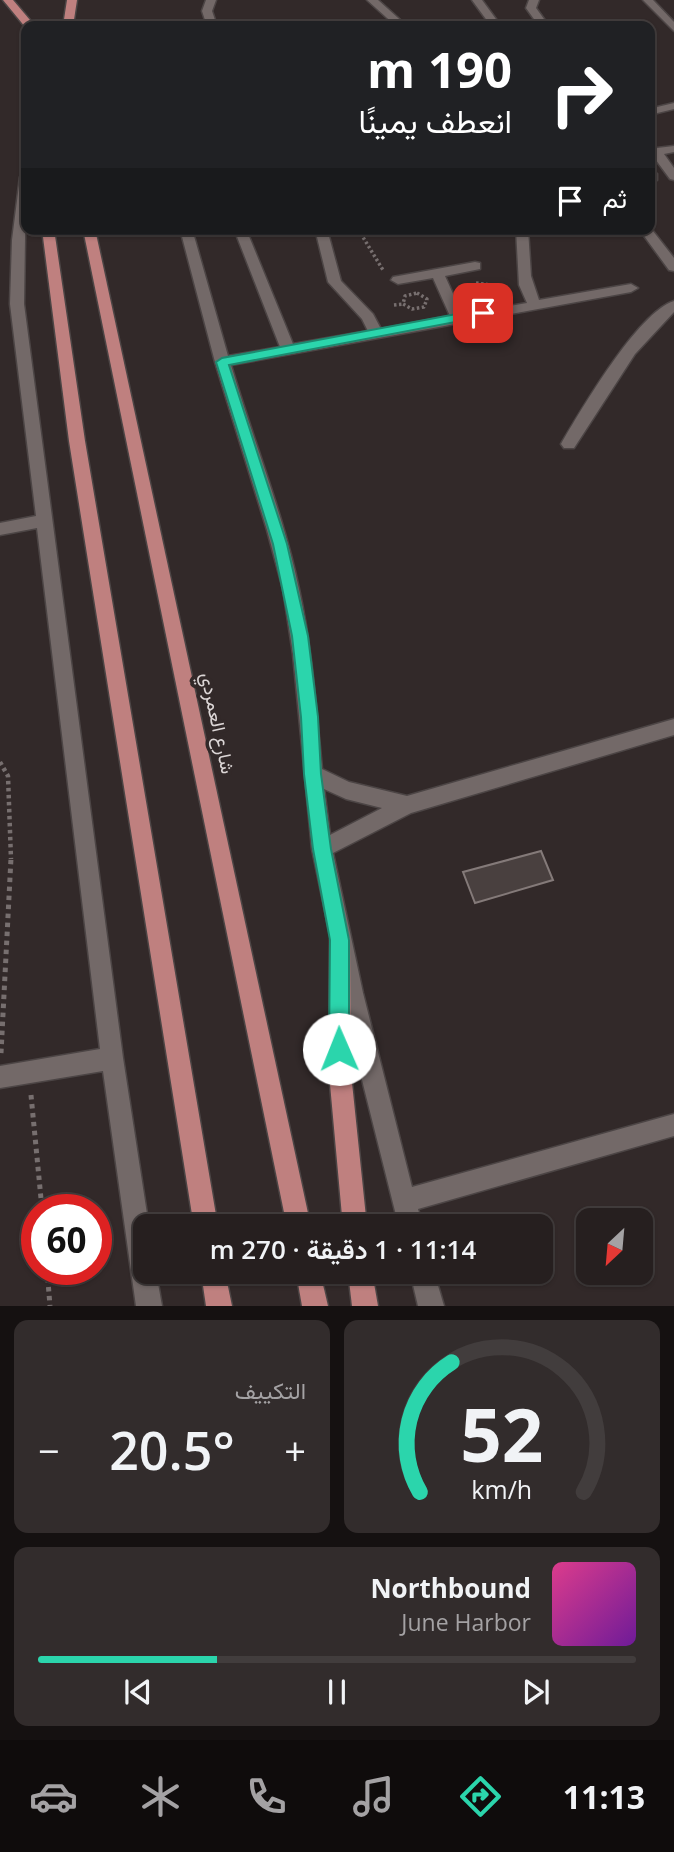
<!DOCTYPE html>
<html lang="ar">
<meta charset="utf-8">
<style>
:root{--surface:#261f1f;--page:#322c2c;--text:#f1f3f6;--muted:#a4a2a4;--line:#423d3d;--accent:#2bd5ac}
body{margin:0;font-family:"Open Sans",Vazirmatn,sans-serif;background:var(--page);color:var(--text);direction:rtl;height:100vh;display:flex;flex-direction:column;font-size:26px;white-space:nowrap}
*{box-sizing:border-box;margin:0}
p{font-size:23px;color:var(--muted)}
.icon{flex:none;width:38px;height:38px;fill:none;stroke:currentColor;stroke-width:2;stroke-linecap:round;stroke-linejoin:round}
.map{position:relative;height:1306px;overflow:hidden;direction:ltr}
.details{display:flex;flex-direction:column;gap:14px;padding:14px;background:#151111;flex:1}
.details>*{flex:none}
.hud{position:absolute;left:21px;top:21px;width:634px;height:214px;border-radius:14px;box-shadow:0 2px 5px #0004,0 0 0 2px var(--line);direction:rtl;background:#202124;color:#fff;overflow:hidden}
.needle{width:46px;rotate:206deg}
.tools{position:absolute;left:576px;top:1208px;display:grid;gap:14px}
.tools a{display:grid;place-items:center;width:77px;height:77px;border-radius:14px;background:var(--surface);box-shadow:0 2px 5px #0004,0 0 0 2px var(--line);font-size:35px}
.speed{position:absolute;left:21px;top:1194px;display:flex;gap:14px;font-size:35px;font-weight:700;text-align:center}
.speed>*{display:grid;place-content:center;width:91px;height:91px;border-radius:50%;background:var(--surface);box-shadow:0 2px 5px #0004,0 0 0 2px var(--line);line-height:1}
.speed .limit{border:10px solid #d22;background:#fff;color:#111}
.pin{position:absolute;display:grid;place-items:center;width:60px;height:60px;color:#fff;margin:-30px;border-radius:14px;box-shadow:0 4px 10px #0006}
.me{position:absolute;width:77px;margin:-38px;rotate:359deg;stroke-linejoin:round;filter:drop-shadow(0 0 5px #0008)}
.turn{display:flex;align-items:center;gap:24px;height:147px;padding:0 28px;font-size:32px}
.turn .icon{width:91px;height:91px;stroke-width:2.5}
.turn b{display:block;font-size:49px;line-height:60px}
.then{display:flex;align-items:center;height:66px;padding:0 28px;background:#0003;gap:14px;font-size:26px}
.big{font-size:52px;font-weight:600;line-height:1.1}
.details .card{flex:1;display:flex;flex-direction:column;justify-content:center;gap:10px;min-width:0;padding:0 24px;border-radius:14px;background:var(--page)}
.details .dial{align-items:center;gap:0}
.dial svg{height:182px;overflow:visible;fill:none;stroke:var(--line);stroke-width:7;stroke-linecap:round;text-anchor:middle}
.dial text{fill:var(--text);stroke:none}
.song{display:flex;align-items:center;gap:21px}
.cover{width:84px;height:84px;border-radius:10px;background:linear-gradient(135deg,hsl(330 70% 55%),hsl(280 70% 35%))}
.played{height:7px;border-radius:4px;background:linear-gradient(90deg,var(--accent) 30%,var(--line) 30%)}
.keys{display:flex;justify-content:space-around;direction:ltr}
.heat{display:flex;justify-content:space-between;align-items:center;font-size:38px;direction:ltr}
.details .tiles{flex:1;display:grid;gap:14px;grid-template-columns:1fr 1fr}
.card:last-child{grid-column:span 2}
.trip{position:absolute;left:133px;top:1214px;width:420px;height:70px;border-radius:14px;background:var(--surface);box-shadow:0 2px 5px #0004,0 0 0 2px var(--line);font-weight:600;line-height:70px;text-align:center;direction:rtl}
.tab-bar{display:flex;height:112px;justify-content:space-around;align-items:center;background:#0f0c0c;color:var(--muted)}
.tab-bar .icon{width:49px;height:49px}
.tab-bar .active{color:var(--accent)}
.tab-bar b{font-size:32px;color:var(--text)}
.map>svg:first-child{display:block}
</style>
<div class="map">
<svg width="674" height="1306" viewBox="0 0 674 1306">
<rect width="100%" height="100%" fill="#322929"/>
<polygon fill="#49403f" stroke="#847a79" stroke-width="2" points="541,851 553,880 475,903 463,872"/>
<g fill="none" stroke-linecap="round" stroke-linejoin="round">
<defs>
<g id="minor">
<polygon points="206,0 216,0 212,11 217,26 207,26 202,11"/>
<polygon points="367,0 378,0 407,26 396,26"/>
<polygon points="472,0 482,0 501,26 491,26"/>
<polygon points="529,0 539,0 536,8 549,26 539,26 526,8"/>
<polygon points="643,0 653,0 674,22 674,31"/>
<polygon points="674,103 674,109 649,115 649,109"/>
<polygon points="674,146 674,152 664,154 674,168 674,180 670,179 653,156 649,156 649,149"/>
<polygon points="649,168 657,174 657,180 649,180"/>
<polygon points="26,173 24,304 123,1058 149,1227 145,1227 145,1272 156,1272 162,1306 136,1306 103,1071 0,1088 0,1066 100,1049 37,528 0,535 0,523 36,516 10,304 12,240 20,177"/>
<polygon points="649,226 674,258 674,271 669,270 639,229 649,229"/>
<path d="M180,229h12l36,127 52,-9 -46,-118h12l47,115 75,-13 -6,-12 -34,-37 -13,-53h12l14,52 32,33 8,15 69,-13 -17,-38 -35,6 -7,-4 2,-3 82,-15 5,1v6l-35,7 17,38 65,-11 -8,-18 -3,-56h12l3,47 8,24 92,-16 7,4 -7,4 -400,73c22,75 52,148 68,224 13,59 17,120 23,180l27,13 58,14 267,-77v16l-263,78 -78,40 30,140 49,194 262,-73v22l-256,73 5,18h-24l-47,-187 -40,-191 -19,-195 -10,-65 -16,-59 -52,-168zM324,789l22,10 36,9 -52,27z"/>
<path d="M674,301v11l-39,42 -61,94h-10l-3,-4c20,-34 77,-132 113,-143z"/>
<polygon points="410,1272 434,1272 444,1306 418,1306"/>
</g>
<g id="major">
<polygon points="3,0 13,0 35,26 26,28"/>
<polygon points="67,0 77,0 73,26 63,26"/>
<polygon points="42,229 54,229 85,441 218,1227 194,1227 69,441"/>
<polygon points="83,229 95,229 311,1227 287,1227"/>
<polygon points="340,930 347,933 350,940 351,1073 367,1227 343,1227 329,1073 330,940 333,933"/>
<polygon points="201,1272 225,1272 232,1306 206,1306"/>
<polygon points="296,1272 320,1272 328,1306 302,1306"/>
<polygon points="348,1272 372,1272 378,1306 352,1306"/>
</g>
</defs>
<use href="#minor" stroke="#4c4545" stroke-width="3"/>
<use href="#major" stroke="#4c4545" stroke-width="3"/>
<g stroke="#776f6f" stroke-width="3.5" stroke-dasharray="2.5 2.5" stroke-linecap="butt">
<polyline points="358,229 383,270"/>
<polygon points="476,283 491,285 496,291 487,299 476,297 470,288"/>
<polygon points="417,293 427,299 424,307 412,309 403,304 405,296"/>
<polyline points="394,305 403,304"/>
</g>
<polyline stroke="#776f6f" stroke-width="4.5" stroke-dasharray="3.5 3.5" stroke-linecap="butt" points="0,762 8,776 11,859"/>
<g stroke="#776f6f" stroke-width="5" stroke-dasharray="4.5 4.5" stroke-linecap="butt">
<polyline points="1,1053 11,858"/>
<polyline points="31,1095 42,1209"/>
<polyline points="47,1269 50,1306"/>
</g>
<use href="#minor" fill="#736968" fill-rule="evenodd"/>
<use href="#major" fill="#bf807f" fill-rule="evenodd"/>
</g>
<polygon fill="#2bd5ac" stroke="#1c8a70" stroke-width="2" points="483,309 487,310 487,316 229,365 287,544 308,636 318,717 321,774 331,849 349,940 349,1049 346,1057 339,1060 332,1057 329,1049 330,940 313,849 304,774 301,717 292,636 273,544 216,362 222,358"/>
<g text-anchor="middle" stroke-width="7" stroke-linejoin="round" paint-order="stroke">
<g font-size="19" fill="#dcd6d6" stroke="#322929">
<text transform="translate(218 723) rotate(78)" y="7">شارع العمردي</text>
</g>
</g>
</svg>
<div class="tools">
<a><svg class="needle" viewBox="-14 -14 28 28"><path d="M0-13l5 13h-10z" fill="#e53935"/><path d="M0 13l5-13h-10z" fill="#a4a2a4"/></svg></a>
</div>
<div class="speed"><div class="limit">60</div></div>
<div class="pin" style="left:483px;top:313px;background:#d93025"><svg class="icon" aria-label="arrive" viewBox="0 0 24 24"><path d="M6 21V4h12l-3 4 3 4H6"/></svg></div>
<svg class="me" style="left:339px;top:1049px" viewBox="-20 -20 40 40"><circle r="19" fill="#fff"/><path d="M0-13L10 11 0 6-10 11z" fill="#2bd5ac"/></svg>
<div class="trip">11:14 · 1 دقيقة · 270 m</div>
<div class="hud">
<div class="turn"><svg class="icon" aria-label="right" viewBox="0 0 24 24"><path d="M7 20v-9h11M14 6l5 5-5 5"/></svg><div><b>190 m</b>انعطف يمينًا</div></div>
<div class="then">ثم<svg class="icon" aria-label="arrive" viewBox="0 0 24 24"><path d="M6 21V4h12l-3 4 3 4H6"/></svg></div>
</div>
</div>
<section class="details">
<div class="tiles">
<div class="card dial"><svg viewBox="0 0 100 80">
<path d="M14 69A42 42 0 1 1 86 69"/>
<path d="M14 69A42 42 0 0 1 28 12" stroke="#2bd5ac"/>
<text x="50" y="56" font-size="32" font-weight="700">52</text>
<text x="50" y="72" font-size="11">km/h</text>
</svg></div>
<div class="card"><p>التكييف</p>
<div class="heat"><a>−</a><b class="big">20.5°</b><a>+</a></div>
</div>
<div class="card">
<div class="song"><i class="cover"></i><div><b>Northbound</b><p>June Harbor</p></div></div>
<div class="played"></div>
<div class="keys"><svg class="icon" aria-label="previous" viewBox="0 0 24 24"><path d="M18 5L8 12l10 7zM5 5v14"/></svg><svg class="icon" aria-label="pause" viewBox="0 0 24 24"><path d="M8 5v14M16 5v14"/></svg><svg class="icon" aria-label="next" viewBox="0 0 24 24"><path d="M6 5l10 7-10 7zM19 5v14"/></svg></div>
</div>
</div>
</section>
<nav class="tab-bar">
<b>11:13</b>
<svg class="icon active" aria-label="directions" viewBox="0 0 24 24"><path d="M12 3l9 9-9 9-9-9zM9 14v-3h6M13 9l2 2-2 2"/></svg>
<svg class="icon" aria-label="music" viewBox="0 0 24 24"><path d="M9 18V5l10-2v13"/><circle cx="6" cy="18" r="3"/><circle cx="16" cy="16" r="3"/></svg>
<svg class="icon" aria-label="phone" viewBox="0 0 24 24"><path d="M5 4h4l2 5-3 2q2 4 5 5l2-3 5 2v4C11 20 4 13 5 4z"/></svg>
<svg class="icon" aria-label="climate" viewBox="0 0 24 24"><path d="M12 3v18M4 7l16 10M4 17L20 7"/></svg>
<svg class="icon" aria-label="car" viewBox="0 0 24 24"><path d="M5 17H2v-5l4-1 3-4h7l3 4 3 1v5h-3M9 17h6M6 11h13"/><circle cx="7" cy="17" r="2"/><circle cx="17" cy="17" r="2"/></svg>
</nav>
